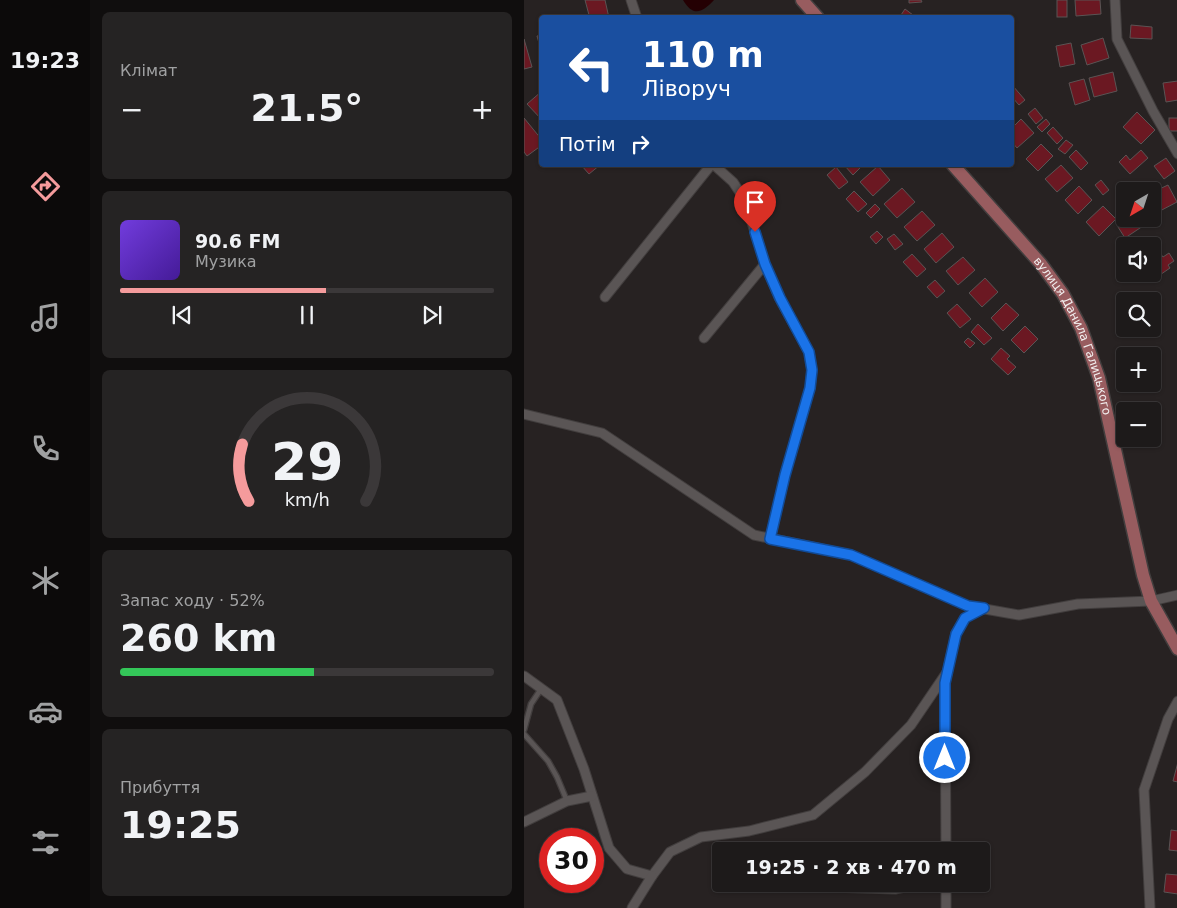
<!DOCTYPE html>
<html lang="uk">
<meta charset="utf-8">
<style>
:root{--surface:#1d1a1a;--page:#252323;--text:#f1f3f6;--muted:#a0a1a2;--line:#3b3839;--accent:#f59b9c}
body{margin:0;font-family:"DejaVu Sans",sans-serif;background:var(--page);color:var(--text);height:100vh;display:flex;flex-direction:column;font-size:19px;white-space:nowrap}
*{box-sizing:border-box;margin:0}
p{font-size:16px;color:var(--muted)}
.icon{flex:none;width:28px;height:28px;fill:none;stroke:currentColor;stroke-width:2;stroke-linecap:round;stroke-linejoin:round}
.map{position:relative;flex:1;overflow:hidden}
.panel{display:flex;flex-direction:column;gap:12px;padding:12px;background:#100e0e;width:434px}
.panel>*{flex:none}
.hud{position:absolute;left:15px;top:15px;width:475px;height:152px;border-radius:5px;box-shadow:0 1px 4px #0004,0 0 0 1px var(--line);background:#1a4fa0;color:#fff;overflow:hidden}
.needle{width:32px;rotate:219deg}
.tools{position:absolute;left:592px;top:182px;display:grid;gap:10px}
.tools a{display:grid;place-items:center;width:45px;height:45px;border-radius:5px;background:var(--surface);box-shadow:0 1px 4px #0004,0 0 0 1px var(--line);font-size:25px}
.speed{position:absolute;left:15px;top:828px;display:flex;gap:10px;font-size:25px;font-weight:700;text-align:center}
.speed>*{display:grid;place-content:center;width:65px;height:65px;border-radius:50%;background:var(--surface);box-shadow:0 1px 4px #0004,0 0 0 1px var(--line);line-height:1}
.speed .limit{border:8px solid #d22;background:#fff;color:#111}
.pin{position:absolute;display:grid;place-items:center;width:42px;height:42px;color:#fff;margin:-51px -21px;border-radius:50% 50% 50% 0;rotate:-45deg;box-shadow:0 0 5px #0007}
.pin .icon{rotate:45deg}
.me{position:absolute;width:55px;margin:-28px;rotate:0deg;stroke-linejoin:round;filter:drop-shadow(0 0 4px #0008)}
.turn{display:flex;align-items:center;gap:18px;height:105px;padding:0 20px;font-size:22px}
.turn .icon{width:65px;height:65px;stroke-width:2.5}
.turn b{display:block;font-size:35px;line-height:42px}
.then{display:flex;align-items:center;height:48px;padding:0 20px;background:#0003;gap:10px;font-size:19px}
.big{font-size:38px;font-weight:600;line-height:1.1}
.panel .tile{flex:1;display:flex;flex-direction:column;justify-content:center;gap:8px;min-width:0;padding:0 18px;border-radius:8px;background:var(--page)}
.panel .dial{align-items:center;gap:0}
.dial svg{height:130px;overflow:visible;fill:none;stroke:var(--line);stroke-width:7;stroke-linecap:round;text-anchor:middle}
.dial text{fill:var(--text);stroke:none}
.song{display:flex;align-items:center;gap:15px}
.cover{width:60px;height:60px;border-radius:8px;background:linear-gradient(135deg,hsl(260 70% 55%),hsl(260 70% 35%))}
.played{height:5px;border-radius:2px;background:linear-gradient(90deg,var(--accent) 55%,var(--line) 55%)}
.keys{display:flex;justify-content:space-around;direction:ltr}
.heat{display:flex;justify-content:space-between;align-items:center;font-size:28px;direction:ltr}
.charge{height:8px;border-radius:4px;background:linear-gradient(90deg,#34c759 52%,var(--line) 0)}
.trip{position:absolute;left:188px;top:842px;width:278px;height:50px;border-radius:5px;background:var(--surface);box-shadow:0 1px 4px #0004,0 0 0 1px var(--line);font-weight:600;line-height:50px;text-align:center}
main{display:flex;flex:1;min-height:0}
.dock{display:flex;flex-direction:column;width:90px;justify-content:space-around;align-items:center;background:#0c0a0a;color:var(--muted)}
.dock .icon{width:35px;height:35px}
.dock .on{color:var(--accent)}
.dock b{font-size:22px;color:var(--text)}
.map>svg:first-child{display:block}
</style>
<main>
<nav class="dock">
<b>19:23</b>
<svg class="icon on" aria-label="directions" viewBox="0 0 24 24"><path d="M12 3l9 9-9 9-9-9zM9 14v-3h6M13 9l2 2-2 2"/></svg>
<svg class="icon" aria-label="music" viewBox="0 0 24 24"><path d="M9 18V5l10-2v13"/><circle cx="6" cy="18" r="3"/><circle cx="16" cy="16" r="3"/></svg>
<svg class="icon" aria-label="phone" viewBox="0 0 24 24"><path d="M5 4h4l2 5-3 2q2 4 5 5l2-3 5 2v4C11 20 4 13 5 4z"/></svg>
<svg class="icon" aria-label="climate" viewBox="0 0 24 24"><path d="M12 3v18M4 7l16 10M4 17L20 7"/></svg>
<svg class="icon" aria-label="car" viewBox="0 0 24 24"><path d="M5 17H2v-5l4-1 3-4h7l3 4 3 1v5h-3M9 17h6M6 11h13"/><circle cx="7" cy="17" r="2"/><circle cx="17" cy="17" r="2"/></svg>
<svg class="icon" aria-label="filters" viewBox="0 0 24 24"><path d="M4 7h16M4 17h16"/><circle cx="9" cy="7" r="2"/><circle cx="15" cy="17" r="2"/></svg>
</nav>
<section class="panel">
<div class="tile"><p>Клімат</p>
<div class="heat"><a>−</a><b class="big">21.5°</b><a>+</a></div>
</div>
<div class="tile">
<div class="song"><i class="cover"></i><div><b>90.6 FM</b><p>Музика</p></div></div>
<div class="played"></div>
<div class="keys"><svg class="icon" aria-label="previous" viewBox="0 0 24 24"><path d="M18 5L8 12l10 7zM5 5v14"/></svg><svg class="icon" aria-label="pause" viewBox="0 0 24 24"><path d="M8 5v14M16 5v14"/></svg><svg class="icon" aria-label="next" viewBox="0 0 24 24"><path d="M6 5l10 7-10 7zM19 5v14"/></svg></div>
</div>
<div class="tile dial"><svg viewBox="0 0 100 80">
<path d="M14 69A42 42 0 1 1 86 69"/>
<path d="M14 69A42 42 0 0 1 10 34" stroke="#f59b9c"/>
<text x="50" y="56" font-size="32" font-weight="700">29</text>
<text x="50" y="72" font-size="11">km/h</text>
</svg></div>
<div class="tile"><p>Запас ходу · 52%</p><b class="big">260 km</b><div class="charge"></div></div>
<div class="tile"><p>Прибуття</p><b class="big">19:25</b></div>
</section>
<div class="map">
<svg width="654" height="908" viewBox="0 0 654 908">
<rect width="100%" height="100%" fill="#272222"/>
<path fill="#240003" d="M159,0h31c-12,13 -21,17 -31,0z"/>
<g fill="#6b1822" stroke="#5a5454">
<polygon points="61,0 81,0 85,18 58,18 65,15"/>
<polygon points="385,0 397,0 398,2 385,3"/>
<rect x="533" y="0" width="10" height="17"/>
<polygon points="551,0 576,0 577,14 552,16"/>
<polygon points="381,9 393,18 375,18"/>
<polygon points="607,25 628,27 628,39 606,38"/>
<polygon points="18,35 18,47 16,47 13,36"/>
<polygon points="579,38 585,58 563,65 557,45"/>
<polygon points="0,39 8,67 0,69"/>
<polygon points="547,43 551,64 536,67 532,46"/>
<polygon points="589,72 593,91 570,97 565,78"/>
<polygon points="560,79 566,100 551,105 545,83"/>
<polygon points="654,81 654,100 642,102 639,83"/>
<polygon points="489,86 501,100 495,105 488,97 488,88"/>
<polygon points="18,91 18,120 3,104"/>
<polygon points="511,108 519,118 512,124 504,114"/>
<polygon points="613,112 631,130 617,144 599,127"/>
<polygon points="0,118 18,140 18,145 3,156 0,152"/>
<rect x="645" y="118" width="9" height="13"/>
<polygon points="497,119 510,133 493,148 488,142 488,128"/>
<polygon points="522,119 526,124 518,132 513,127"/>
<polygon points="529,127 539,138 533,144 523,133"/>
<polygon points="542,140 549,145 541,154 534,149"/>
<polygon points="517,144 529,156 514,171 502,159"/>
<polygon points="552,150 564,163 557,170 545,157"/>
<polygon points="617,150 624,158 606,174 595,162 602,155 606,160"/>
<polygon points="642,158 651,171 640,179 630,166"/>
<polygon points="57,165 76,165 65,174"/>
<polygon points="320,165 339,165 329,175"/>
<polygon points="537,165 549,178 533,192 521,179"/>
<polygon points="354,166 366,180 349,196 336,182"/>
<polygon points="312,167 324,182 315,189 303,175"/>
<polygon points="577,180 585,190 579,195 571,185"/>
<polygon points="644,185 653,202 634,212 629,200 629,192"/>
<polygon points="555,186 568,200 554,214 541,200"/>
<polygon points="378,188 391,202 373,218 360,204"/>
<polygon points="330,191 343,204 334,212 322,199"/>
<polygon points="351,204 356,209 347,218 342,213"/>
<polygon points="579,206 592,219 575,236 562,222"/>
<polygon points="398,211 411,225 393,241 380,227"/>
<polygon points="603,219 619,219 622,224 601,238 594,227 600,224 599,221"/>
<polygon points="353,231 359,237 352,244 346,237"/>
<polygon points="418,233 430,247 412,263 400,249"/>
<polygon points="370,234 379,244 371,250 363,239"/>
<polygon points="636,253 639,257 645,253 650,261 644,265 646,268 630,279 627,274 629,274 629,257"/>
<polygon points="388,254 402,269 393,277 379,262"/>
<polygon points="439,257 451,270 434,285 422,271"/>
<polygon points="461,278 474,292 458,307 445,293"/>
<polygon points="411,280 421,291 413,298 403,287"/>
<polygon points="482,303 495,315 479,331 467,318"/>
<polygon points="433,304 447,319 436,328 423,313"/>
<polygon points="454,324 468,338 460,345 447,332"/>
<polygon points="501,326 514,339 500,353 487,340"/>
<polygon points="444,338 451,343 446,348 440,342"/>
<polygon points="477,348 486,356 483,359 492,367 484,375 467,359"/>
<polygon points="654,762 654,782 649,781"/>
<polygon points="647,830 654,831 654,851 645,850"/>
<polygon points="642,874 654,875 654,894 640,892"/>
</g>
<g fill="none" stroke-linecap="round" stroke-linejoin="round">
<defs>
<g id="service">
<polyline points="0,730 7,704 17,689"/>
<polyline points="0,734 24,761 33,777 43,801"/>
</g>
<g id="minor">
<polyline points="107,0 113,18"/>
<polyline points="591,0 593,39 629,111 654,154"/>
<polyline points="190,165 209,182 221,200 241,264 256,299 285,352 288,371 286,388 261,475 246,539"/>
<polyline points="81,297 187,165"/>
<polyline points="180,338 241,264"/>
<polyline points="0,414 78,433 230,535 327,555 444,606 495,615 554,604 627,601 654,595"/>
<polyline points="0,676 33,700 60,769 85,848 103,869 128,876 146,852 177,837 225,831 289,815 341,772 387,725 423,672"/>
<polyline points="0,822 43,801 68,796"/>
<polyline points="422,851 421,683 432,633 441,618 459,608"/>
<polyline points="204,884 371,889 396,884"/>
<polyline points="108,908 128,876"/>
<polyline points="422,908 422,884"/>
<polyline points="626,908 620,790 644,719 654,701"/>
</g>
<g id="primary">
<polyline points="278,0 294,18"/>
<path id="s1" d="M429,165l88,99 22,30 18,34 18,50 44,197 8,26 27,48"/>
</g>
</defs>
<use href="#service" stroke="#423e3e" stroke-width="7"/>
<use href="#minor" stroke="#423e3e" stroke-width="11"/>
<use href="#primary" stroke="#423e3e" stroke-width="15"/>
<use href="#service" stroke="#5a5555" stroke-width="4.5"/>
<use href="#minor" stroke="#5a5555" stroke-width="9"/>
<use href="#primary" stroke="#985c5f" stroke-width="12"/>
</g>
<g fill="none" stroke-linecap="round" stroke-linejoin="round">
<defs>
<polyline id="route" points="231,232 241,264 256,298 285,352 288,370 286,388 261,475 246,539 327,555 444,606 460,608 441,618 432,634 421,683 421,758"/>
</defs>
<use href="#route" stroke="#114b97" stroke-width="12"/>
<use href="#route" stroke="#1a73e8" stroke-width="9"/>
</g>
<g text-anchor="middle" stroke-width="5" stroke-linejoin="round" paint-order="stroke">
<g font-size="12" fill="#f2efef" stroke="#0e0c0c">
<text dy="4" stroke="none"><textPath href="#s1" startOffset="212">вулиця Данила Галицького</textPath></text>
</g>
</g>
</svg>
<div class="tools">
<a><svg class="needle" viewBox="-14 -14 28 28"><path d="M0-13l5 13h-10z" fill="#e53935"/><path d="M0 13l5-13h-10z" fill="#a0a1a2"/></svg></a>
<a><svg class="icon" aria-label="sound" viewBox="0 0 24 24"><path d="M4 9h4l5-4v14l-5-4H4zM17 9q2 3 0 6"/></svg></a>
<a><svg class="icon" aria-label="search" viewBox="0 0 24 24"><circle cx="10" cy="10" r="6"/><path d="M15 15l6 6"/></svg></a>
<a>+</a>
<a>−</a>
</div>
<div class="speed"><div class="limit">30</div></div>
<div class="pin" style="left:231px;top:232px;background:#d93025"><svg class="icon" aria-label="arrive" viewBox="0 0 24 24"><path d="M6 21V4h12l-3 4 3 4H6"/></svg></div>
<svg class="me" style="left:421px;top:758px" viewBox="-20 -20 40 40"><circle r="17" fill="#1a73e8" stroke="#fff" stroke-width="3"/><path d="M0-11L8 9 0 5-8 9z" fill="#fff"/></svg>
<div class="trip">19:25 · 2 хв · 470 m</div>
<div class="hud">
<div class="turn"><svg class="icon" aria-label="left" viewBox="0 0 24 24"><path d="M17 20v-9H6M10 6l-5 5 5 5"/></svg><div><b>110 m</b>Ліворуч</div></div>
<div class="then">Потім<svg class="icon" aria-label="right" viewBox="0 0 24 24"><path d="M7 20v-9h11M14 6l5 5-5 5"/></svg></div>
</div>
</div>
</main>
